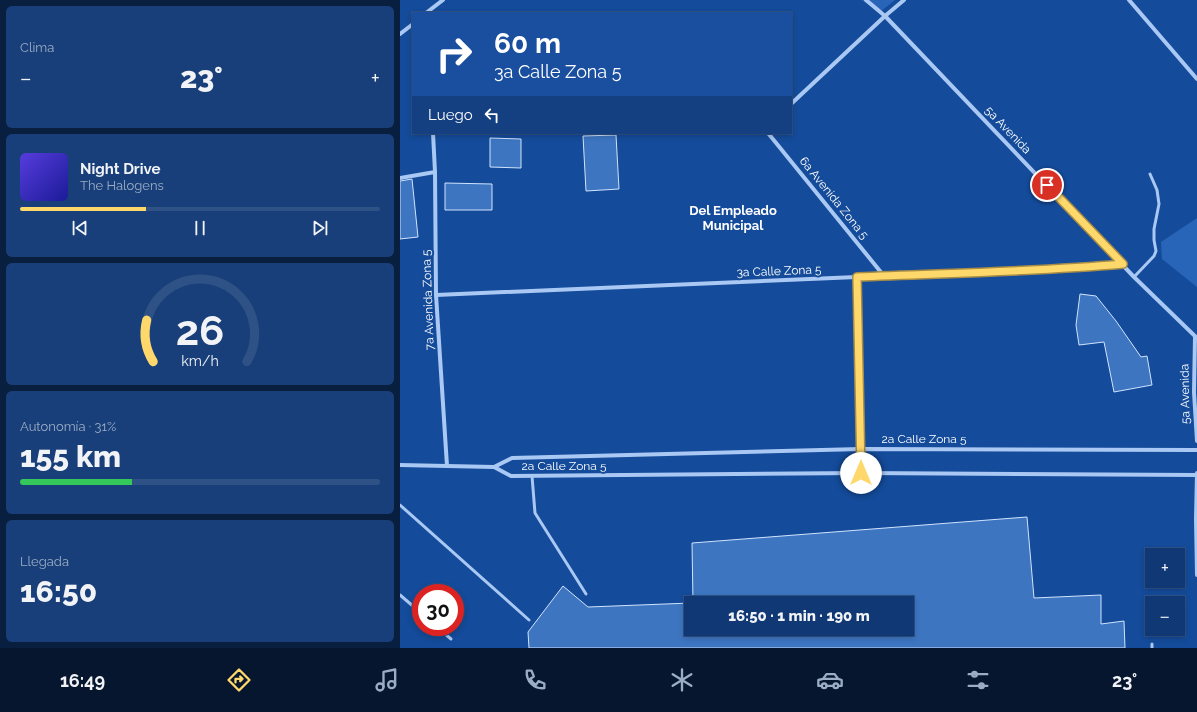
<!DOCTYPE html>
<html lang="es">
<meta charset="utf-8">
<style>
:root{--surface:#0f3874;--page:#183f79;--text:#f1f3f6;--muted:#9bacc5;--line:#2f5286;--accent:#ffd86b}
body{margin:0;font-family:Raleway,sans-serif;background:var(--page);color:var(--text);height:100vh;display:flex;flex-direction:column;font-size:15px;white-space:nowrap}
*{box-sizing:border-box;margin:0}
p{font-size:13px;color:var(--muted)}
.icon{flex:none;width:22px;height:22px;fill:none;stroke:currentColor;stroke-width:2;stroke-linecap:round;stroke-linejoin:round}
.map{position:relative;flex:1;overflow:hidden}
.panel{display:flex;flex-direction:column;gap:6px;padding:6px;background:#081f40;width:400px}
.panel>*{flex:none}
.hud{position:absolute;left:12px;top:12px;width:380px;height:122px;border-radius:0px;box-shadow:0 2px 6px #0003,0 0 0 1px var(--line);background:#1a4fa0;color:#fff;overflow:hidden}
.buttons{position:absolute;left:745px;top:548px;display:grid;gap:8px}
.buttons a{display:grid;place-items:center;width:40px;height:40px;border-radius:0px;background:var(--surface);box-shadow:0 2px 6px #0003,0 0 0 1px var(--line);font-size:20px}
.speed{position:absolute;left:12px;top:584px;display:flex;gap:8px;font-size:20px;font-weight:700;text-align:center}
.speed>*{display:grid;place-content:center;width:52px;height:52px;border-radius:50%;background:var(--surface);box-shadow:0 2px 6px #0003,0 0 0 1px var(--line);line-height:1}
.speed .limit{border:6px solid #d22;background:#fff;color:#111}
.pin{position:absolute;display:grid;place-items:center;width:34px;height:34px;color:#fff;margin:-17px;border:2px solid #fff;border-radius:50%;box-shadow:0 1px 4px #0007}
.me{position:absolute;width:44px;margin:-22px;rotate:0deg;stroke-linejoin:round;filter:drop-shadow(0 0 3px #0008)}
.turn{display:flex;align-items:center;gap:14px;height:84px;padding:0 16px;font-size:18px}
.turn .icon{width:52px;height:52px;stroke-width:2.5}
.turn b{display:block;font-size:28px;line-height:34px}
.then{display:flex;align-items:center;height:38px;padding:0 16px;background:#0003;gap:8px;font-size:15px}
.big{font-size:30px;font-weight:800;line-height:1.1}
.panel .widget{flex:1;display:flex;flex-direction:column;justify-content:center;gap:6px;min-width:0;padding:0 14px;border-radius:6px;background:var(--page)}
.panel .dial{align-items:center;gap:0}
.dial svg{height:104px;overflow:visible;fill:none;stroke:var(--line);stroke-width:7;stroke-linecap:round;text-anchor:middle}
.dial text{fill:var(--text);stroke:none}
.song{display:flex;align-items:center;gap:12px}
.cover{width:48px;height:48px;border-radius:6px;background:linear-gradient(135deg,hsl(250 70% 55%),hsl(240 70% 35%))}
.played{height:4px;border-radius:2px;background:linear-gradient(90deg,var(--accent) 35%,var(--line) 35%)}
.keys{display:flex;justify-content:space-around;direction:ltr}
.heat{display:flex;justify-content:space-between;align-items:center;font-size:22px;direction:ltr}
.charge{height:6px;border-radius:3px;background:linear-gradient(90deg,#34c759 31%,var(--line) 0)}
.trip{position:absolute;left:284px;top:596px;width:230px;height:40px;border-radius:0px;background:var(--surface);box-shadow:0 2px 6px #0003,0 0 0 1px var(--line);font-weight:800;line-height:40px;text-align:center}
.tabs{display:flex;height:64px;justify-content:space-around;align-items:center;background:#06162e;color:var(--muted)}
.tabs .icon{width:28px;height:28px}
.tabs .current{color:var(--accent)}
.tabs b{font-size:18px;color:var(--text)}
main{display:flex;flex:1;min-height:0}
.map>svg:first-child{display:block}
</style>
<main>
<section class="panel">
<div class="widget"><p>Clima</p>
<div class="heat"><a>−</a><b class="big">23°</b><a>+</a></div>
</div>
<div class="widget">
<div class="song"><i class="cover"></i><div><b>Night Drive</b><p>The Halogens</p></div></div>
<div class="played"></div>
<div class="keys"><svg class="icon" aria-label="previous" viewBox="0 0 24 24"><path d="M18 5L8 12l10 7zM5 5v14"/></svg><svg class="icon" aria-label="pause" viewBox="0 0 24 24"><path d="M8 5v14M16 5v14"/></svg><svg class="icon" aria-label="next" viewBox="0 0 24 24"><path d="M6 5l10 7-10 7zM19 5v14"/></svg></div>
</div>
<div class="widget dial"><svg viewBox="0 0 100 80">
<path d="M14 69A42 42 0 1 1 86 69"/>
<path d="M14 69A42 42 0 0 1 9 37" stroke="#ffd86b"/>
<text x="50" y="56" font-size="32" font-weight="700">26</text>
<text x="50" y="72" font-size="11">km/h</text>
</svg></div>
<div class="widget"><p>Autonomía · 31%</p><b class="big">155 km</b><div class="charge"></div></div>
<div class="widget"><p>Llegada</p><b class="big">16:50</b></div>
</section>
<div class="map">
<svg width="797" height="648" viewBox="0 0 797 648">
<rect width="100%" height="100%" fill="#144b9a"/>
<g fill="#2865b8">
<polygon points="461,0 495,0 480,12"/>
<polygon points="797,218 797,287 762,259 761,242"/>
</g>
<g fill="#3d75c1" stroke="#d1e4fd">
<polygon points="216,135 219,189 186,191 183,136"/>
<polygon points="90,138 121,139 121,168 90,167"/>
<polygon points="12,179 18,237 0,239 0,181"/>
<polygon points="45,183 92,184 92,210 45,210"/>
<polygon points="680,294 696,296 716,321 741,357 747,356 752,385 714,392 704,342 679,345 676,325"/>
<polygon points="627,517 634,598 701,595 701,624 724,621 725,648 129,648 128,632 163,586 188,607 291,603 291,629 507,629 507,603 293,603 292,543"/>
</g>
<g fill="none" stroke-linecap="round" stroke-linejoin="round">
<g stroke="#a9c8f3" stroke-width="3">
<polyline points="734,277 754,256 756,251 754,240 754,229 759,204 757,190 750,174"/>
<polyline points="132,476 135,513 186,594"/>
<polyline points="0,505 129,620"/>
<polyline points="0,595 21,613"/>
<polyline points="37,627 51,639"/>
<polyline points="752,644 752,648"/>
</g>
<g stroke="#a9c8f3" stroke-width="4">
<polyline points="466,0 485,16 734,277 797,338"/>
<polyline points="729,0 797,79"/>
<polyline points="26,13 43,0"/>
<polyline points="0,34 13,24"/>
<polyline points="391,104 485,16 504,0"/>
<polyline points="33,133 35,172 36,295 47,466"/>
<polyline points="368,133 484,276"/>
<polyline points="0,178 35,172"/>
<polyline points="457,277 461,473"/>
<path d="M36,295c140,-6 281,-12 421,-18 89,-3 177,-5 266,-13"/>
<polyline points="795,337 794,392 797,441"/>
<polyline points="0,465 94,467 112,458 461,449 797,450"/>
<polyline points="94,467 111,476 461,473 797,475"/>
<polyline points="797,473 796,519 797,575"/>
</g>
</g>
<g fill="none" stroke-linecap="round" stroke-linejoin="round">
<defs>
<path id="route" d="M461,473l-4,-196c88,-4 177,-5 266,-13l-76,-79"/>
</defs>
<use href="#route" stroke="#a68c46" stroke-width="10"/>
<use href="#route" stroke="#ffd86b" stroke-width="7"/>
</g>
<g text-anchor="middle" stroke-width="4" stroke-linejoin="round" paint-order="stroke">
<g font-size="12" fill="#fff" stroke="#144b9a">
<text transform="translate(608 130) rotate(46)" y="4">5a Avenida</text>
<text transform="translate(434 198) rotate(51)" y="4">6a Avenida Zona 5</text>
<text transform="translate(379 271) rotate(-2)" y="4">3a Calle Zona 5</text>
<text transform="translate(28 300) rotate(-92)" y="4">7a Avenida Zona 5</text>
<text transform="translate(785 394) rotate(-91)" y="4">5a Avenida</text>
<text x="524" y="443">2a Calle Zona 5</text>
<text x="164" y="470">2a Calle Zona 5</text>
</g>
<g font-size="13" font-weight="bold" fill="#fff" stroke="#144b9a">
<text x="333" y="215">Del Empleado<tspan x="333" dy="15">Municipal</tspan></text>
</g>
</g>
</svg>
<div class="buttons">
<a>+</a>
<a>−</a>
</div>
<div class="speed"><div class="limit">30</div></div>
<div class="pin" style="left:647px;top:185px;background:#d93025"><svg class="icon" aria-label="arrive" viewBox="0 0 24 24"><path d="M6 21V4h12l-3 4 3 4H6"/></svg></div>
<svg class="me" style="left:461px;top:473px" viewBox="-20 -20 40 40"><circle r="19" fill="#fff"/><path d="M0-13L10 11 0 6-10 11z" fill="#ffd86b"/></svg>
<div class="trip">16:50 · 1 min · 190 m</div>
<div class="hud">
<div class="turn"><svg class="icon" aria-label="right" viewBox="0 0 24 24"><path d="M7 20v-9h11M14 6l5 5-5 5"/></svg><div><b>60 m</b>3a Calle Zona 5</div></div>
<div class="then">Luego<svg class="icon" aria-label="left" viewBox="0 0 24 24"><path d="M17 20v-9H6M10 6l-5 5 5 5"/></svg></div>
</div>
</div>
</main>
<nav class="tabs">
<b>16:49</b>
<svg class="icon current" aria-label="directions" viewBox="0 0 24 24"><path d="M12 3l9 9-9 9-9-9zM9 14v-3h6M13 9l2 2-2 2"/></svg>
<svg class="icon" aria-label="music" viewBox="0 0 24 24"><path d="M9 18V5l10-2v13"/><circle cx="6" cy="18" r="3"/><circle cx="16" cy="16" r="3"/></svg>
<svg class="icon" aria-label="phone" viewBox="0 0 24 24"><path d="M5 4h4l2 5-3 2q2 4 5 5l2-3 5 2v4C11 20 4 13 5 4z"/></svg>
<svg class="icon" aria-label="climate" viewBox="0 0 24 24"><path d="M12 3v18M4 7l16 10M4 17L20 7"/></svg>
<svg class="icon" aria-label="car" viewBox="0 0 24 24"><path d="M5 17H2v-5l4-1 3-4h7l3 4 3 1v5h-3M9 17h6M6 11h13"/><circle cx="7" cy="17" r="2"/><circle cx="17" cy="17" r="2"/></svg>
<svg class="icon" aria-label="filters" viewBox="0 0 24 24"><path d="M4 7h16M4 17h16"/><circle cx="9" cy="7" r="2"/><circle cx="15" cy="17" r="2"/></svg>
<b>23°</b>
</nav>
